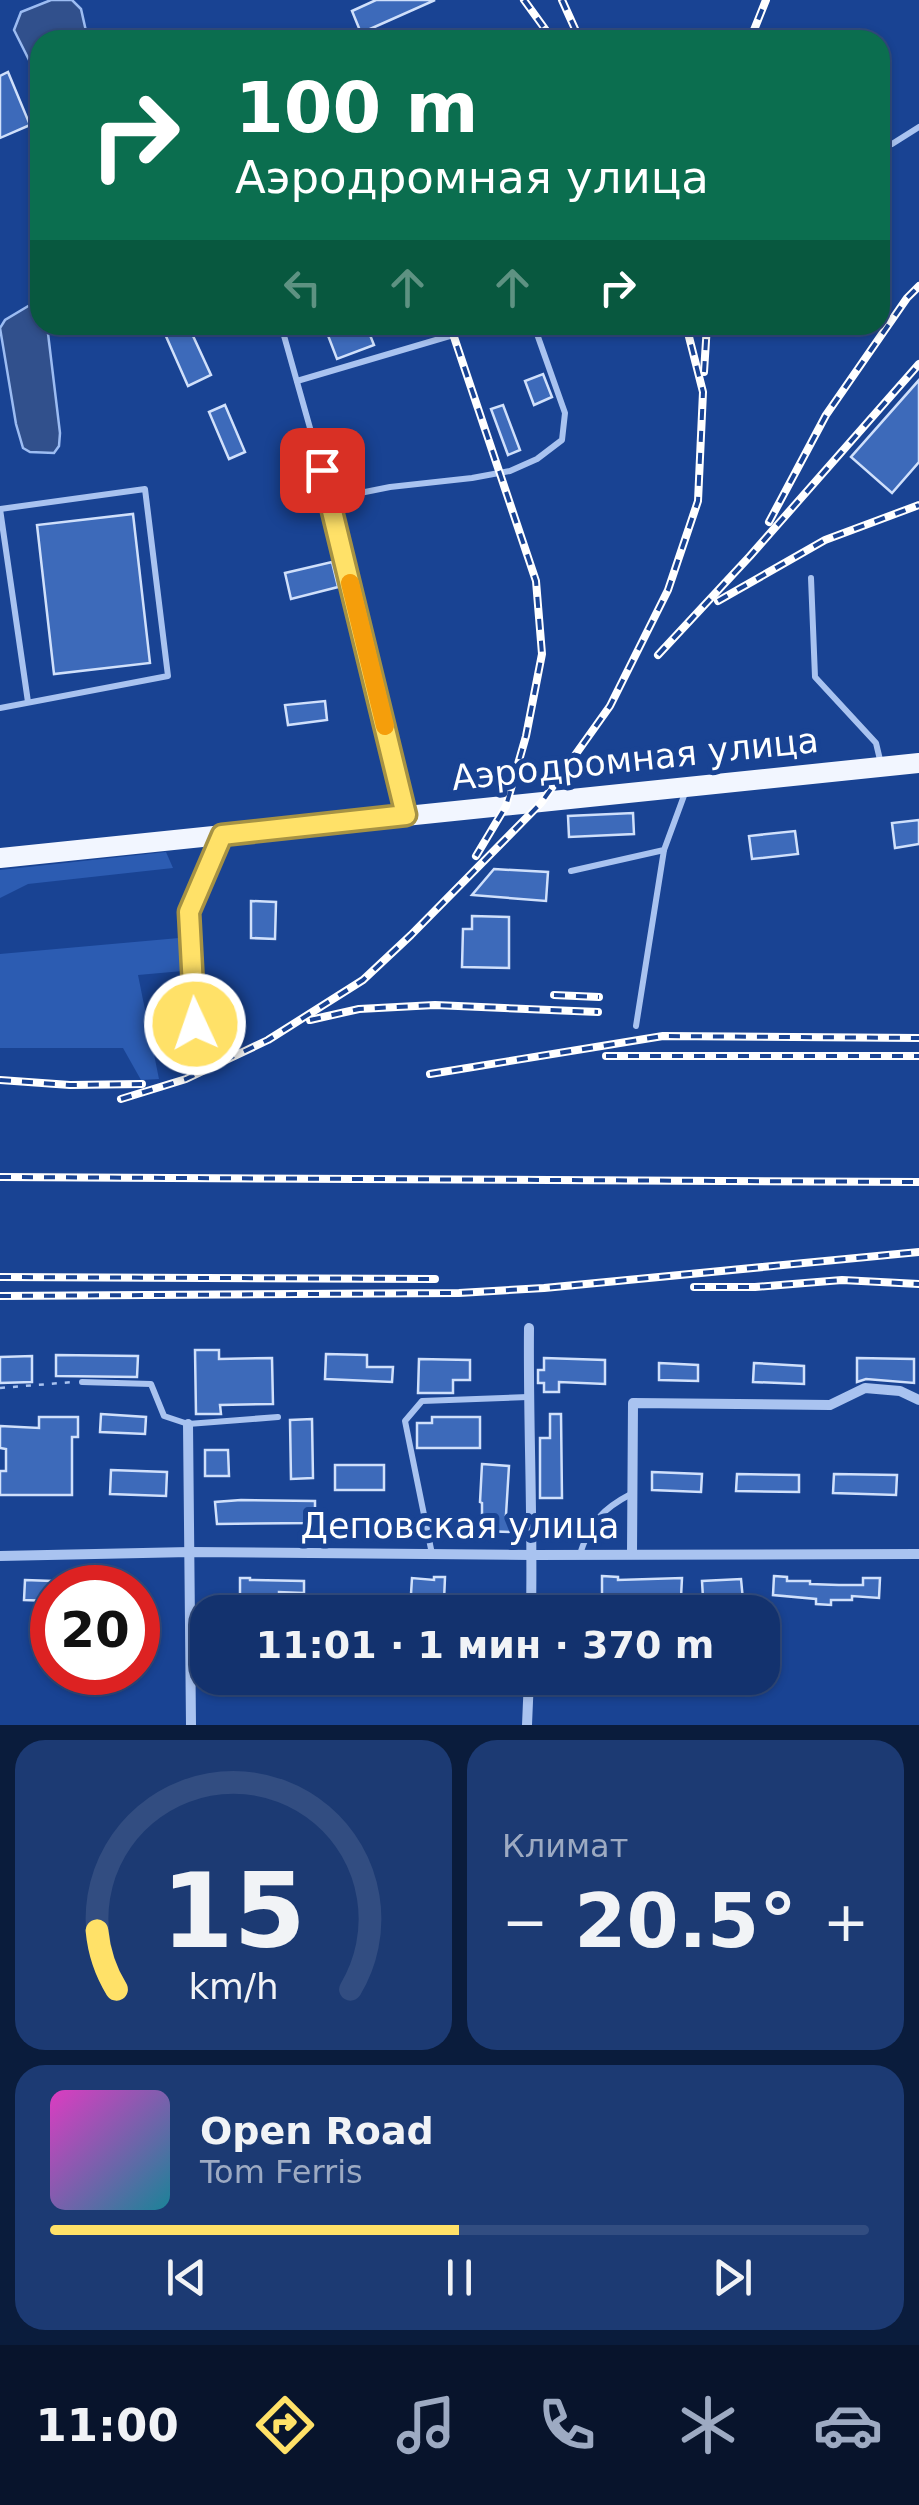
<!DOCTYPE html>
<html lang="ru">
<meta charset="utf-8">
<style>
:root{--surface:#13326e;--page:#1c3a73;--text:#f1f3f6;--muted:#9daac2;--line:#324d81;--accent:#ffe168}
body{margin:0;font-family:"DejaVu Sans",sans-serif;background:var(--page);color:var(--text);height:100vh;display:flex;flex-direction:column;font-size:38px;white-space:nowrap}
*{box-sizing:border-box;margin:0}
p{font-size:32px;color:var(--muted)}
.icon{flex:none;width:55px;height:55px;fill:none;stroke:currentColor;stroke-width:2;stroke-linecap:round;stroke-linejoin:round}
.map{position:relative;height:1725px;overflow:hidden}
.drawer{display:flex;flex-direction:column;gap:15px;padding:15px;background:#0a1c3c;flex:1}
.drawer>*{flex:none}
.hud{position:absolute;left:30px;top:30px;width:860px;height:305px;border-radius:30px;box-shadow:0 2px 8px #0004,0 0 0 2px var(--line);background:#0b6e4f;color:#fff;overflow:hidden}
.speed{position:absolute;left:30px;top:1565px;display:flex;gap:20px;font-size:50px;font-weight:700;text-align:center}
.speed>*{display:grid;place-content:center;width:130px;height:130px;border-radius:50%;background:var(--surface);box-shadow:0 2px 8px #0004,0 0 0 2px var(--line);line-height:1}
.speed .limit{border:15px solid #d22;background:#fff;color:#111}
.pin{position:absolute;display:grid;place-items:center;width:85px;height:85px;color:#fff;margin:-42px;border-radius:20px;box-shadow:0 5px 15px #0006}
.me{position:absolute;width:110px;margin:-55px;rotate:357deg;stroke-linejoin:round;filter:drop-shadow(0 0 8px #0008)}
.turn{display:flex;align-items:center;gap:35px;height:210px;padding:0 40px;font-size:45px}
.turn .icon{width:130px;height:130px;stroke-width:2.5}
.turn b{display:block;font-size:70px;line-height:85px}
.lanes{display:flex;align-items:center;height:95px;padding:0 40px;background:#0003;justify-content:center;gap:50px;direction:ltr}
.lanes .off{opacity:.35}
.big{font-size:75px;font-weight:800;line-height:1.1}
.drawer .widget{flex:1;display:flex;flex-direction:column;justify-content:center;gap:15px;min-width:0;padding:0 35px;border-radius:30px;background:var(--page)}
.drawer .dial{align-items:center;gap:0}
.dial svg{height:260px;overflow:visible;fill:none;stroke:var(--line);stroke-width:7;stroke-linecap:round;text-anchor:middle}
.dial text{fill:var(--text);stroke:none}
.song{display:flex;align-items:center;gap:30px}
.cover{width:120px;height:120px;border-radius:15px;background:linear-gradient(135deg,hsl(310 70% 55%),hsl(190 70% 35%))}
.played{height:10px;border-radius:5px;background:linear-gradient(90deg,var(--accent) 50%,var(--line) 50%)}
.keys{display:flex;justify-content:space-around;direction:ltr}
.heat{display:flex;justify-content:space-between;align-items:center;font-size:55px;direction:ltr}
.drawer .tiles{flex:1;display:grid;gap:15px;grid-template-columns:1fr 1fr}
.widget:last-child{grid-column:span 2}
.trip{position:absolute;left:190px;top:1595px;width:590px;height:100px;border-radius:30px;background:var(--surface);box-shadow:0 2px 8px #0004,0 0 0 2px var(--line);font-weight:800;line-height:100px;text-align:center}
.dock{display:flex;height:160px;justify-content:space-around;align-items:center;background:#08142c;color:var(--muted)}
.dock .icon{width:70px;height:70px}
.dock .active{color:var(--accent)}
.dock b{font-size:45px;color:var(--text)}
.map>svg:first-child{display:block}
</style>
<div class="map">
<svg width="919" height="1725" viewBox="0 0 919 1725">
<rect width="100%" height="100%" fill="#194393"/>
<g fill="#2c5cb2">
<polygon points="166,852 173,868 28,884 0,898 0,870"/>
<polygon points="179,938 183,971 138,975 159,1079 141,1080 123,1048 0,1048 0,954"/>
</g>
<g fill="#31508c" stroke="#9cbcf2" stroke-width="2.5">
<polygon points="51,0 72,0 81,9 88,40 40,40 40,82 14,30 21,12"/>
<polygon points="30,305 40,306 40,325 47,325 60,433 59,446 54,453 30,452 23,448 16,424 0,328 5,320"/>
</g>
<g fill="#3d6aba" stroke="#d0e0fb" stroke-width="2.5">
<polygon points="376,0 435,0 361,33 352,11"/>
<polygon points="8,72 30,125 0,138 0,76"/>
<polygon points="161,325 188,325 211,375 188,386"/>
<polygon points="324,325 366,325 374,345 337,359"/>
<polygon points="543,374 552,397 534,405 525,381"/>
<polygon points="919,380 919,462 892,493 851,457"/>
<polygon points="225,405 245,452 229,459 209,412"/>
<polygon points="503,405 520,450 508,455 491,409"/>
<polygon points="133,514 150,663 54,674 37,525"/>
<polygon points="332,562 338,587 291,599 285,573"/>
<polygon points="325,701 327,720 288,725 285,705"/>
<polygon points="633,813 634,834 569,837 568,816"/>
<polygon points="919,820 919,844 895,848 892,823"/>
<polygon points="795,831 798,854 752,859 749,836"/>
<polygon points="494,869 548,872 546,901 472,895"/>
<polygon points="251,901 276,902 275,939 251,938"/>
<polygon points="472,916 509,917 509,968 462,967 463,929 472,929"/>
<polygon points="195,1350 219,1350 219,1359 272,1358 273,1404 220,1405 221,1414 196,1414"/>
<polygon points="326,1354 367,1355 367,1367 393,1367 392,1382 325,1379"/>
<polygon points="56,1355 138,1356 137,1377 56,1376"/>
<polygon points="32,1356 32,1382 0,1383 0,1357"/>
<polygon points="544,1358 605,1360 605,1384 559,1382 559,1392 544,1392 544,1383 538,1383 538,1370 544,1370"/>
<polygon points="857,1358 914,1359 914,1383 866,1379 857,1382"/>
<polygon points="419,1359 470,1360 470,1380 453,1380 453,1393 418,1393"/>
<polygon points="659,1363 698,1365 698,1381 659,1380"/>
<polygon points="754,1363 804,1366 804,1384 753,1382"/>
<polygon points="101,1414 146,1417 145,1434 100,1432"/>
<polygon points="550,1414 561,1414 562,1498 540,1498 540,1438 550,1438"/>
<polygon points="39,1417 78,1417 78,1437 72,1437 72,1495 0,1495 0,1471 6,1471 6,1449 0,1448 0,1426 39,1428"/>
<polygon points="432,1417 480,1417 480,1448 417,1448 417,1423 432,1423"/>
<polygon points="312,1419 313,1478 291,1479 290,1420"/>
<polygon points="205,1450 228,1450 229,1476 205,1476"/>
<polygon points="482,1464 509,1466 506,1515 513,1516 513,1532 482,1531 482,1503 480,1502"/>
<rect x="335" y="1465" width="49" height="25"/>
<polygon points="111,1470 167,1472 166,1496 110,1494"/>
<polygon points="652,1472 702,1474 701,1492 652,1490"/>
<polygon points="737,1474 799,1475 799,1492 736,1491"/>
<polygon points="834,1474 897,1475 896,1495 833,1493"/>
<polygon points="241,1500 315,1501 315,1523 217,1524 215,1502"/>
<polygon points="602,1576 618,1577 618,1580 682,1578 681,1597 602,1596"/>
<polygon points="774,1576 787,1577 787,1581 810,1581 810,1584 839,1585 863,1585 863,1578 880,1578 879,1598 852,1596 852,1600 831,1600 831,1605 816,1604 816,1599 773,1595"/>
<polygon points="434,1577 445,1577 444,1601 434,1601 434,1596 411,1594 412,1578 434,1580"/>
<polygon points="240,1578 250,1578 250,1580 304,1581 304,1593 279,1592 279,1607 266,1607 266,1599 240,1598"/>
<polygon points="741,1579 743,1600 731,1601 731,1598 703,1598 702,1581"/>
<polygon points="25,1580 52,1581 52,1601 24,1600"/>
</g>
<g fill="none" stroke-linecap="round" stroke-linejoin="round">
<polyline stroke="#a9c3f0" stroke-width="2.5" stroke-dasharray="5 8" stroke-linecap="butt" points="0,1388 73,1382"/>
<g stroke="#a9c3f0" stroke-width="6">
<polyline points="892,144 919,127"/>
<polyline points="281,325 330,499 406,813"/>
<polyline points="297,381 487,325"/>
<polyline points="330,499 390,487 472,478 510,471 537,459 562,440 565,413 537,334 527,325"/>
<polyline points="0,509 145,489 168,676 0,708"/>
<polyline points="0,509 28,702"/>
<polyline points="811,578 815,677 876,743 881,764"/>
<polyline points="571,871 664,850 685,793"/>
<polyline points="195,1025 189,912 220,841"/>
<polyline points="636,1026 664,850"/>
<polyline points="82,1382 151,1384 164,1416 188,1424 278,1417"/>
<polyline points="432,1554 405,1421 422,1401 528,1397"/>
<path d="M580,1554c10,-31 22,-45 51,-60"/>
</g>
<g stroke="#a9c3f0" stroke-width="10">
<path d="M529,1328c-1,95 4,190 2,284"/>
<polyline points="188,1424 191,1725"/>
<polyline points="632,1554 633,1403 830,1405 865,1388 900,1391 919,1400"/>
<polyline points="0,1556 190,1552 532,1555 919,1554"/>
<polyline points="527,1725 529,1678"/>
</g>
<polyline stroke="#f2f6ff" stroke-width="20" points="0,858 919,763"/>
<defs>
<g id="rail">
<polyline points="524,0 553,40"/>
<polyline points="562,0 580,40"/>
<polyline points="349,35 351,40"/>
<polyline points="750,40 766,0"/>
<polyline points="450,325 536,581 542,654 526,736 506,806 476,856"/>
<polyline points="704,372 707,325"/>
<polyline points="769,522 826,415 907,298 919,286"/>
<polyline points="718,601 825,540 919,505"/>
<polyline points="658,655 750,556 919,364"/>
<polyline points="554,995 599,997"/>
<polyline points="310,1020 359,1009 435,1005 598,1012"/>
<polyline points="606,1056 919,1056"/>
<polyline points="430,1074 663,1036 919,1038"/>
<polyline points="0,1080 70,1085 142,1084"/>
<polyline points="121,1099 186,1079 268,1040 363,980 411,935 541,803 610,706 668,590 698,501 703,392 686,325"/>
<polyline points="0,1177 919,1182"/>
<polyline points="0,1277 435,1279"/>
<polyline points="694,1287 755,1287 842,1280 919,1284"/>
<polyline points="0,1296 459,1293 544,1288 919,1252"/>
</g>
</defs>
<use href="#rail" stroke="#fff" stroke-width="8"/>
<use href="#rail" stroke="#194393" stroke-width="4" stroke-dasharray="11" stroke-linecap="butt"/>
</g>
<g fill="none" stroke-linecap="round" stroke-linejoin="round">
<defs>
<polyline id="route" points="195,1024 189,912 222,835 406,815 322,470"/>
</defs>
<use href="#route" stroke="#a69244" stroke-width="25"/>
<use href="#route" stroke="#ffe168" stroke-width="18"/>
<polyline stroke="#f59e0b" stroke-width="18" points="350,583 385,726"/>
</g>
<g text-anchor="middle" stroke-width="10" stroke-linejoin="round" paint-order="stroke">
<g font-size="35" fill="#fff" stroke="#194393">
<text transform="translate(635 759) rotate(-6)" y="12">Аэродромная улица</text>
<text x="460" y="1538">Деповская улица</text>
</g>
</g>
</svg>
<div class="speed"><div class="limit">20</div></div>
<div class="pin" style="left:322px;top:470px;background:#d93025"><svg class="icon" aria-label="arrive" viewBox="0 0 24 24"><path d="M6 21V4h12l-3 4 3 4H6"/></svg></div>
<svg class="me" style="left:195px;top:1024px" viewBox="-20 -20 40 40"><circle r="17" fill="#ffe168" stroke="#fff" stroke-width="3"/><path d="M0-11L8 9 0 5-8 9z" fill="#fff"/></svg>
<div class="trip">11:01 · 1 мин · 370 m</div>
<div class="hud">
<div class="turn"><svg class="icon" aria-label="right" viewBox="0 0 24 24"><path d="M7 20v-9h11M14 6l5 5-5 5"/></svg><div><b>100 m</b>Аэродромная улица</div></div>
<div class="lanes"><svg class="icon off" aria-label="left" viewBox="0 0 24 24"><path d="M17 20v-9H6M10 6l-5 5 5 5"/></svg><svg class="icon off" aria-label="ahead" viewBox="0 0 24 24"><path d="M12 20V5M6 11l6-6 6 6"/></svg><svg class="icon off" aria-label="ahead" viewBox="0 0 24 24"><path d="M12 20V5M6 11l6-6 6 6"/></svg><svg class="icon" aria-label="right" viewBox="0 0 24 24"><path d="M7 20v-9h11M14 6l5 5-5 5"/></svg></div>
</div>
</div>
<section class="drawer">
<div class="tiles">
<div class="widget dial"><svg viewBox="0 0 100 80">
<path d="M14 69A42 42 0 1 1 86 69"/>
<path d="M14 69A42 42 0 0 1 8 51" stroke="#ffe168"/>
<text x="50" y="56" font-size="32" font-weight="700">15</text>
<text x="50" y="72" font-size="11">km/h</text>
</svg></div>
<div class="widget"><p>Климат</p>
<div class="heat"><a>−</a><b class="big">20.5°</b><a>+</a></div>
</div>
<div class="widget">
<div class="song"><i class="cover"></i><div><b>Open Road</b><p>Tom Ferris</p></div></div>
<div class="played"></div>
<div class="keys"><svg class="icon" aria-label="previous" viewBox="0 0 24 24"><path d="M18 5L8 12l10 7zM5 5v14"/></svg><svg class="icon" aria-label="pause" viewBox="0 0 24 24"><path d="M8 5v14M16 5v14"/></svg><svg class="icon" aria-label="next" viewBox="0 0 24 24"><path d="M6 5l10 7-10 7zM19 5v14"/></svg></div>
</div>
</div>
</section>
<nav class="dock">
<b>11:00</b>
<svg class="icon active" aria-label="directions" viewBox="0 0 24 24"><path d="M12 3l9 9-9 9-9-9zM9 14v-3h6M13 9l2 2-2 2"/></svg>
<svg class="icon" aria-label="music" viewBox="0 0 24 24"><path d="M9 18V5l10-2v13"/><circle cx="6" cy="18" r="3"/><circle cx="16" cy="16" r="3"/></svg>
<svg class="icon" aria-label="phone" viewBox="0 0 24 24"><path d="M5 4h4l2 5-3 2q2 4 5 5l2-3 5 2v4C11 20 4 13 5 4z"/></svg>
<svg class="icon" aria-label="climate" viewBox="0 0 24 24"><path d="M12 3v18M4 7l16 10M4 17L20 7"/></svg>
<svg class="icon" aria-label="car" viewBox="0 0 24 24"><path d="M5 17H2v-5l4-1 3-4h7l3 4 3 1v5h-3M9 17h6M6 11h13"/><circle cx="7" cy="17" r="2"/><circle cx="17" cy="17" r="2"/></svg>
</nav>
